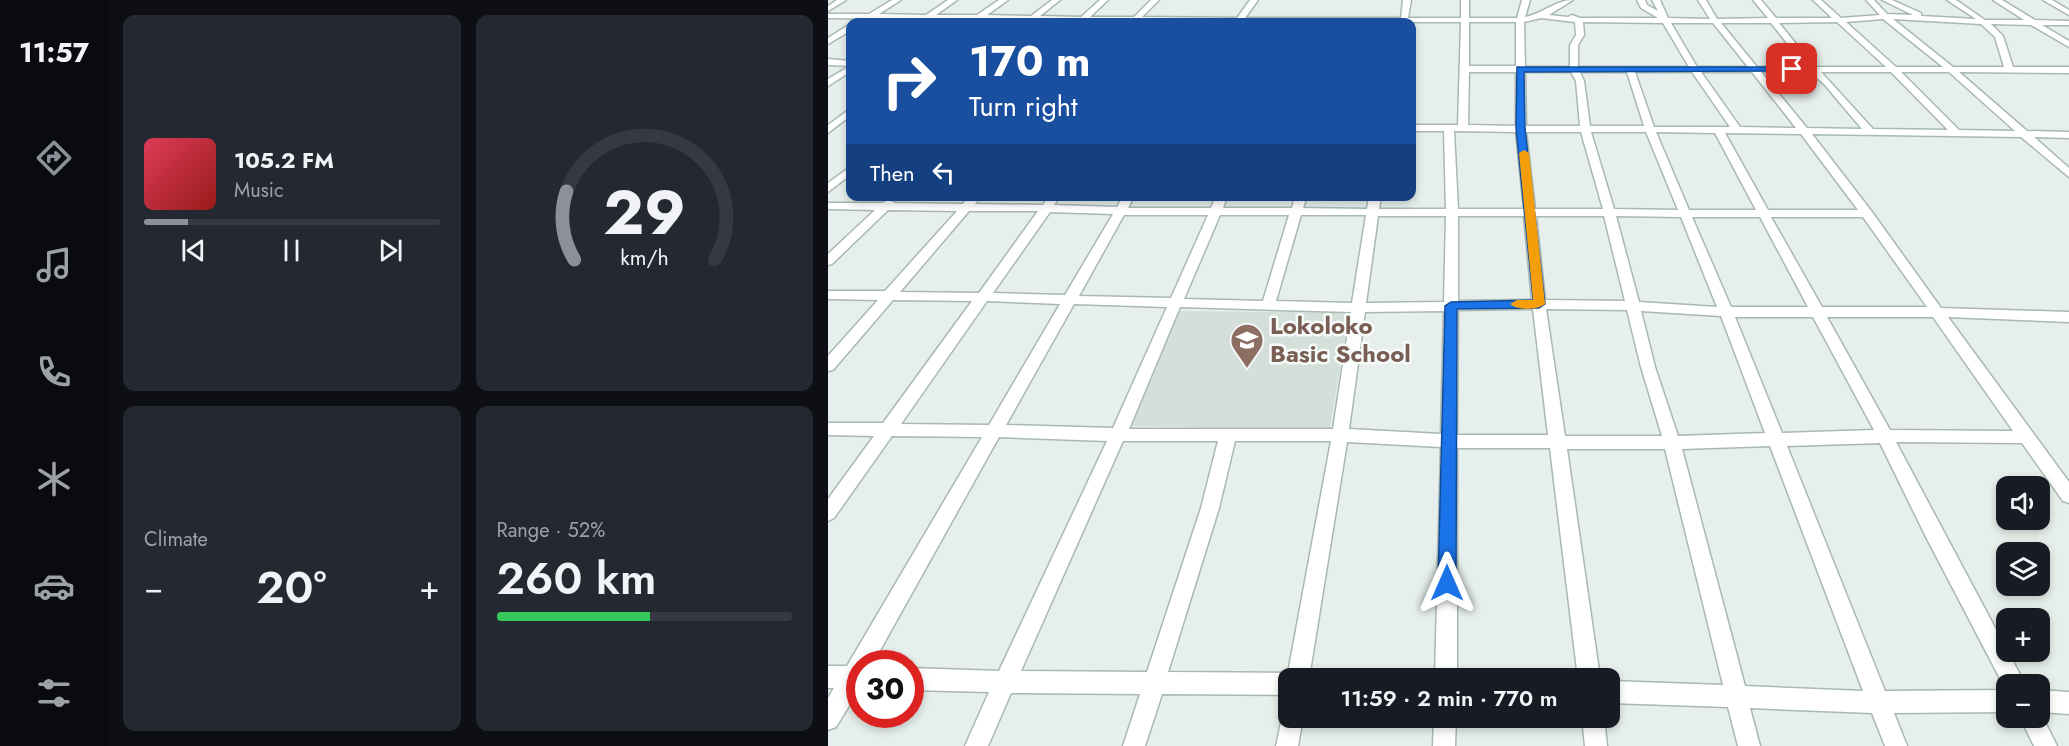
<!DOCTYPE html>
<meta charset="utf-8">
<style>
:root{--surface:#171b24;--page:#242831;--text:#f1f3f6;--muted:#9ea1a6;--line:#363941;--accent:#8c9099}
body{margin:0;font-family:Jost,sans-serif;background:var(--page);color:var(--text);height:100vh;display:flex;flex-direction:column;font-size:22px;white-space:nowrap}
*{box-sizing:border-box;margin:0}
p{font-size:20px;color:var(--muted)}
.icon{flex:none;width:33px;height:33px;fill:none;stroke:currentColor;stroke-width:2;stroke-linecap:round;stroke-linejoin:round}
.map{position:relative;flex:1;overflow:hidden}
.side{display:flex;flex-direction:column;gap:15px;padding:15px;background:#0d0f14;width:720px}
.side>*{flex:none}
.guide{position:absolute;left:18px;top:18px;width:570px;height:183px;border-radius:12px;box-shadow:0 3px 9px #0003;background:#1a4fa0;color:#fff;overflow:hidden}
.controls{position:absolute;left:1168px;top:476px;display:grid;gap:12px}
.controls a{display:grid;place-items:center;width:54px;height:54px;border-radius:12px;background:var(--surface);box-shadow:0 3px 9px #0003;font-size:30px}
.speed{position:absolute;left:18px;top:650px;display:flex;gap:12px;font-size:30px;font-weight:700;text-align:center}
.speed>*{display:grid;place-content:center;width:78px;height:78px;border-radius:50%;background:var(--surface);box-shadow:0 3px 9px #0003;line-height:1}
.speed .limit{border:9px solid #d22;background:#fff;color:#111}
.pin{position:absolute;display:grid;place-items:center;width:51px;height:51px;color:#fff;margin:-26px;border-radius:12px;box-shadow:0 3px 9px #0006}
.me{position:absolute;width:66px;margin:-33px;rotate:0deg;stroke-linejoin:round;filter:drop-shadow(0 0 4px #0008)}
.turn{display:flex;align-items:center;gap:21px;height:126px;padding:0 24px;font-size:27px}
.turn .icon{width:78px;height:78px;stroke-width:2.5}
.turn b{display:block;font-size:42px;line-height:51px}
.then{display:flex;align-items:center;height:57px;padding:0 24px;background:#0003;gap:12px;font-size:22px}
.big{font-size:45px;font-weight:600;line-height:1.1}
.side .card{flex:1;display:flex;flex-direction:column;justify-content:center;gap:9px;min-width:0;padding:0 21px;border-radius:12px;background:var(--page)}
.side .dial{align-items:center;gap:0}
.dial svg{height:156px;overflow:visible;fill:none;stroke:var(--line);stroke-width:7;stroke-linecap:round;text-anchor:middle}
.dial text{fill:var(--text);stroke:none}
.song{display:flex;align-items:center;gap:18px}
.cover{width:72px;height:72px;border-radius:9px;background:linear-gradient(135deg,hsl(350 70% 55%),hsl(0 70% 35%))}
.played{height:6px;border-radius:3px;background:linear-gradient(90deg,var(--accent) 15%,var(--line) 15%)}
.keys{display:flex;justify-content:space-around;direction:ltr}
.heat{display:flex;justify-content:space-between;align-items:center;font-size:33px;direction:ltr}
.charge{height:9px;border-radius:4px;background:linear-gradient(90deg,#34c759 52%,var(--line) 0)}
.side .tiles{flex:1;display:grid;gap:15px;grid-template-columns:repeat(2,1fr)}
.trip{position:absolute;left:450px;top:668px;width:342px;height:60px;border-radius:12px;background:var(--surface);box-shadow:0 3px 9px #0003;font-weight:600;line-height:60px;text-align:center}
main{display:flex;flex:1;min-height:0}
.tab-bar{display:flex;flex-direction:column;width:108px;justify-content:space-around;align-items:center;background:#090b0e;color:var(--muted)}
.tab-bar .icon{width:42px;height:42px}
.tab-bar .on{color:var(--accent)}
.tab-bar b{font-size:27px;color:var(--text)}
.map>svg:first-child{display:block}
</style>
<main>
<nav class="tab-bar">
<b>11:57</b>
<svg class="icon on" aria-label="directions" viewBox="0 0 24 24"><path d="M12 3l9 9-9 9-9-9zM9 14v-3h6M13 9l2 2-2 2"/></svg>
<svg class="icon" aria-label="music" viewBox="0 0 24 24"><path d="M9 18V5l10-2v13"/><circle cx="6" cy="18" r="3"/><circle cx="16" cy="16" r="3"/></svg>
<svg class="icon" aria-label="phone" viewBox="0 0 24 24"><path d="M5 4h4l2 5-3 2q2 4 5 5l2-3 5 2v4C11 20 4 13 5 4z"/></svg>
<svg class="icon" aria-label="climate" viewBox="0 0 24 24"><path d="M12 3v18M4 7l16 10M4 17L20 7"/></svg>
<svg class="icon" aria-label="car" viewBox="0 0 24 24"><path d="M5 17H2v-5l4-1 3-4h7l3 4 3 1v5h-3M9 17h6M6 11h13"/><circle cx="7" cy="17" r="2"/><circle cx="17" cy="17" r="2"/></svg>
<svg class="icon" aria-label="filters" viewBox="0 0 24 24"><path d="M4 7h16M4 17h16"/><circle cx="9" cy="7" r="2"/><circle cx="15" cy="17" r="2"/></svg>
</nav>
<section class="side">
<div class="tiles">
<div class="card">
<div class="song"><i class="cover"></i><div><b>105.2 FM</b><p>Music</p></div></div>
<div class="played"></div>
<div class="keys"><svg class="icon" aria-label="previous" viewBox="0 0 24 24"><path d="M18 5L8 12l10 7zM5 5v14"/></svg><svg class="icon" aria-label="pause" viewBox="0 0 24 24"><path d="M8 5v14M16 5v14"/></svg><svg class="icon" aria-label="next" viewBox="0 0 24 24"><path d="M6 5l10 7-10 7zM19 5v14"/></svg></div>
</div>
<div class="card dial"><svg viewBox="0 0 100 80">
<path d="M14 69A42 42 0 1 1 86 69"/>
<path d="M14 69A42 42 0 0 1 10 34" stroke="#8c9099"/>
<text x="50" y="56" font-size="32" font-weight="700">29</text>
<text x="50" y="72" font-size="11">km/h</text>
</svg></div>
<div class="card"><p>Climate</p>
<div class="heat"><a>−</a><b class="big">20°</b><a>+</a></div>
</div>
<div class="card"><p>Range · 52%</p><b class="big">260 km</b><div class="charge"></div></div>
</div>
</section>
<div class="map">
<svg width="1241" height="746" viewBox="0 0 1241 746">
<rect width="100%" height="100%" fill="#e6efeb"/>
<polygon fill="#d4dfda" points="351,311 521,313 502,429 303,426"/>
<g fill="none" stroke-linecap="round" stroke-linejoin="round">
<defs>
<g id="minor">
<polygon points="9,0 18,0 0,11 0,6"/>
<path d="M64,0h9l-22,14 47,1 22,-15h9l-21,15h41l22,-15h9l-21,15 44,1 21,-16h8l-20,16 41,1 19,-17h8l-18,17h44l17,-17h8l-17,17 95,1 13,-18h8l-13,18h156l2,-18h8l-3,18h53v-18h8v18h48l5,-18h8l-5,17c17,-3 31,-17 48,-17l-24,15 19,2 4,-2 8,3h78l-17,-10 -4,-8h8l2,5 11,6 -6,-11h8l8,18 42,1 -12,-19h8l11,19 51,-1 -15,-18h8l15,18h56l-19,-18h8l20,18 39,-3 -14,-15h8l13,14 26,1 -31,-15h10l29,13v3l55,3 -29,-19h9l29,20h39l-31,-20h9l33,20 34,1v4h-27l27,16v6l-38,-22 -40,-1 12,12 10,31h56v6l-110,-1 68,59 42,1v6l-35,-1 35,31v9l-48,-40 -209,-3 60,78 69,96 128,4v10l-121,-5 121,165v21l-6,-2 -41,-58 -126,-1 129,242h-18v28l-113,1 13,33h-22l-13,-33 -122,-5 10,38h-22l-10,-39 -118,-4v-22l113,4 -58,-236h-98l33,229h-22l-28,-230h-93v230h-22l6,-231 -94,-5 -38,236h-21v17l-126,-1 -17,52h-22l17,-52 -129,-1 -23,53h-23l24,-54 -79,-2v-22l89,3 108,-230 -108,-4 -126,226h-13v25l-24,39 -8,3v-32l6,-10h-6v-22h19l135,-229 -90,-1 -58,82 -6,3v-22l46,-63 -46,-1v-12h55l89,-122 -79,-1 -60,70 -5,1v-15l50,-56 -50,-1v-8h57l72,-80 -69,-1 -56,54 -4,1v-11l47,-44 -47,-1v-6h54l7,-3 6,3 68,1 6,-8h12l-6,8 68,1 6,-9h11l-6,9 63,2 6,-11h11l-6,12h83l5,-12h11l-4,12h69l3,-12h12l-4,12 64,1 2,-13h12l-2,13h67l-2,-78h-32v-6h46l3,-103h-383l-250,-4v-4h41zM713,18l34,4 1,13 -6,10v22h-45l-1,-45zM1055,19l60,48h-47l-50,-45zM1065,19l88,5 14,13 9,30h-51zM641,22h47v44h-47zM755,22l80,1 26,44h-111v-22l6,-10zM1009,22l49,45h-71l-36,-44zM843,23h42l35,44h-51zM893,23h50l35,44h-49zM641,72h47v54l-48,-1zM697,72h46l5,9 4,45h-54zM752,72h47l17,54h-54l-6,-45zM807,72h57l38,55h-76zM873,72h51l44,56 -56,-1zM933,72h49l14,12 38,45 -55,-1zM993,72h70l57,58 -75,-1zM1073,72h48l66,59 -56,-1zM626,131l62,1 8,77h-66zM698,132h55l22,77h-68zM763,132h55l32,78 -64,-1zM828,132l59,1 41,77h-67zM897,133l76,1 57,76h-90zM141,211h69l-59,82 -79,-1zM222,212l63,2 -48,81 -72,-2zM296,215h84l-37,83 -92,-2zM392,215h69l-26,86 -79,-2zM473,215h65l-14,88 -76,-2zM550,216h68l-2,86 -78,1zM630,216h66l8,84 -74,1zM708,216h68l21,85 -80,-1zM788,216l65,1 36,90 -78,-5zM864,217h68l48,90h-77zM943,217h92l64,90h-105zM159,301l73,3 -71,121 -88,-1zM246,304l93,3 -54,121 -107,-3zM352,307l171,5 -18,117h-204zM705,309l15,126h-91l1,-125zM718,309l81,1 14,57 21,69h-97zM616,311l-3,123 -92,-5 16,-117zM813,311l80,5 44,117 -87,3 -23,-69zM907,317h78l61,113 -92,3zM999,317h106l80,114 -123,-1zM295,441h95l-17,67 -54,164 -126,-1zM407,441h96l-43,232 -120,-1 51,-164zM1052,443l46,94 80,153 -121,1 -98,-245zM942,446l93,245 -118,-5 -63,-237z"/>
<polygon points="1215,0 1224,0 1241,10 1241,15"/>
<polygon points="19,26 22,26 22,31 0,44 0,38"/>
<polygon points="0,59 22,61 22,72 0,86 0,79 22,66 0,65"/>
<polygon points="22,109 22,116 0,133 0,125"/>
<polygon points="22,167 22,175 0,192 0,183"/>
<polygon points="1212,690 1241,692 1241,714 1212,712 1229,746 1206,746 1192,717 1212,717"/>
<polygon points="460,707 460,717 475,717 470,746 448,746 456,709"/>
<polygon points="606,717 628,717 627,746 605,746"/>
<polygon points="754,717 776,717 779,746 757,746"/>
</g>
</defs>
<use href="#minor" stroke="#a8b8b2" stroke-width="3"/>
<use href="#minor" fill="#fff" fill-rule="evenodd"/>
</g>
<polygon fill="#1a73e8" stroke="#114b97" stroke-width="1.5" points="689,67 964,67 968,69 964,71 696,72 697,128 717,304 711,308 629,309 628,583 625,589 619,592 613,589 610,583 617,306 623,302 705,300 688,128"/>
<path fill="#f59e0b" d="M696,150l5,3 16,151c-7,6 -27,7 -35,0l7,-4h16l-14,-147z"/>
<defs>
<symbol id="school-pin" viewBox="-11 -11 22 30"><path d="M0 17L-7.5 6A9.5 9.5 0 1 1 7.5 6Z" fill="#8d6e63" stroke="#f7fbf9"/><path d="M0-5L7-2L0 1L-7-2ZM-4 1L0 2.5L4 1V4Q0 6-4 4Z" fill="#fff"/></symbol>
</defs>
<g fill-rule="evenodd">
<use href="#school-pin" x="400" y="321" width="38" height="52"/>
</g>
<g text-anchor="middle" stroke-width="5" stroke-linejoin="round" paint-order="stroke">
<g font-size="24" font-weight="bold" fill="#785e54" stroke="#f7fbf9" text-anchor="start">
<text x="442" y="334">Lokoloko<tspan x="442" dy="28">Basic School</tspan></text>
</g>
</g>
</svg>
<div class="controls">
<a><svg class="icon" aria-label="sound" viewBox="0 0 24 24"><path d="M4 9h4l5-4v14l-5-4H4zM17 9q2 3 0 6"/></svg></a>
<a><svg class="icon" aria-label="layers" viewBox="0 0 24 24"><path d="M12 4l9 5-9 5-9-5zM3 14l9 5 9-5"/></svg></a>
<a>+</a>
<a>−</a>
</div>
<div class="speed"><div class="limit">30</div></div>
<div class="pin" style="left:964px;top:69px;background:#d93025"><svg class="icon" aria-label="arrive" viewBox="0 0 24 24"><path d="M6 21V4h12l-3 4 3 4H6"/></svg></div>
<svg class="me" style="left:619px;top:583px" viewBox="-20 -20 40 40"><path d="M0-17L14 15 0 8-14 15z" fill="#1a73e8" stroke="#fff" stroke-width="4"/></svg>
<div class="trip">11:59 · 2 min · 770 m</div>
<div class="guide">
<div class="turn"><svg class="icon" aria-label="right" viewBox="0 0 24 24"><path d="M7 20v-9h11M14 6l5 5-5 5"/></svg><div><b>170 m</b>Turn right</div></div>
<div class="then">Then<svg class="icon" aria-label="left" viewBox="0 0 24 24"><path d="M17 20v-9H6M10 6l-5 5 5 5"/></svg></div>
</div>
</div>
</main>
